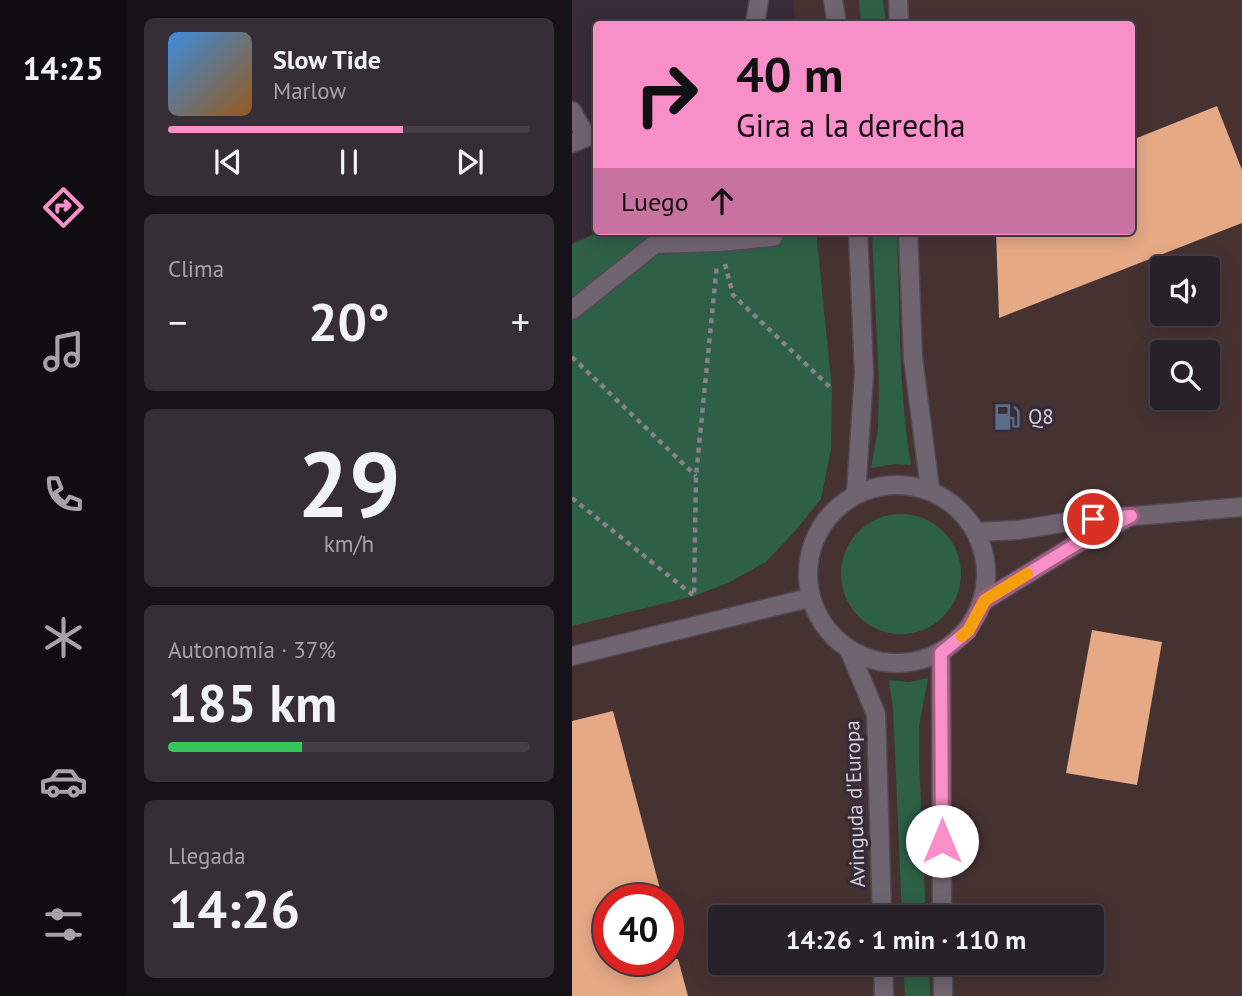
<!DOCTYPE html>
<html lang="es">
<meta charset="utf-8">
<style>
:root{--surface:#29212a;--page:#352e36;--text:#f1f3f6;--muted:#a5a3a8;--line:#453e47;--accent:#f98fc8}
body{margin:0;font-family:"PT Sans",sans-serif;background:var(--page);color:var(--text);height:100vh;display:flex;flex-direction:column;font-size:26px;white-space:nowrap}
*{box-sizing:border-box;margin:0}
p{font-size:23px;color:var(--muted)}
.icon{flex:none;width:38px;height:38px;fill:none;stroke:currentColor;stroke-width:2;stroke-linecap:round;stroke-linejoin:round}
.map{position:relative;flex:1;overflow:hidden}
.drawer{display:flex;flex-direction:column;gap:18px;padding:18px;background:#171217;width:446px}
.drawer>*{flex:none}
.top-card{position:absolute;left:21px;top:21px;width:542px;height:214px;border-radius:7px;box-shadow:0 4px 18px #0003,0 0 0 2px var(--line);background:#f98fc8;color:#111;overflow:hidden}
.fabs{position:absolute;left:578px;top:256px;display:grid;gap:14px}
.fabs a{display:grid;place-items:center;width:70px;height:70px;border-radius:7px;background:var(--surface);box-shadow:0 4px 18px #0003,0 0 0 2px var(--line);font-size:35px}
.speed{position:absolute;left:21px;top:884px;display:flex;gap:14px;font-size:35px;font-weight:700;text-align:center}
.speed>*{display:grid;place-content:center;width:91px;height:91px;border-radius:50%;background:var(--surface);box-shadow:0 4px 18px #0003,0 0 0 2px var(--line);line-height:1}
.speed .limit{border:10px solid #d22;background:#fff;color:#111}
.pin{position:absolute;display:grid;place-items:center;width:60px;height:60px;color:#fff;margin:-30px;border:4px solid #fff;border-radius:50%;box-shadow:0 2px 7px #0007}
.me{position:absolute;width:77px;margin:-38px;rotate:0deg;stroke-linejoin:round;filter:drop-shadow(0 0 5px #0008)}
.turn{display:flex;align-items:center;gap:24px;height:147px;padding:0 28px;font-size:32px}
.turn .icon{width:91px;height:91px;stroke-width:2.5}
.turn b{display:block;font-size:49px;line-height:60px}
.then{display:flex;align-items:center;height:66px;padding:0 28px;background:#0003;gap:14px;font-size:26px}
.big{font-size:52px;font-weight:700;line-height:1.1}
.drawer .card{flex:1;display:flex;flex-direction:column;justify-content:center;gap:10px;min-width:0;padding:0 24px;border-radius:10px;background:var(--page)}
.drawer .dial{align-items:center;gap:0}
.dial b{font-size:91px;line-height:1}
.song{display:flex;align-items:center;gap:21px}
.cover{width:84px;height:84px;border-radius:10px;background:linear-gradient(135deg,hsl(210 70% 55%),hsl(30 70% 35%))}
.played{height:7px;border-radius:4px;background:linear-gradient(90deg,var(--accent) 65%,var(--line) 65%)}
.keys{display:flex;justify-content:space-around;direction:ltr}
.heat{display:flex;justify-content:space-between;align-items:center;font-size:38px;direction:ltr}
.charge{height:10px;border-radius:5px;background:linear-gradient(90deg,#34c759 37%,var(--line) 0)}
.trip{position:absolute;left:136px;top:905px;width:396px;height:70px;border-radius:7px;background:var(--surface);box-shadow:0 4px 18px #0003,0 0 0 2px var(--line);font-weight:700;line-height:70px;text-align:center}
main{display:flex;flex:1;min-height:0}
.menu{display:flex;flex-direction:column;width:126px;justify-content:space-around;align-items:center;background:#100d11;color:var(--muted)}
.menu .icon{width:49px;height:49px}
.menu .selected{color:var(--accent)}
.menu b{font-size:32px;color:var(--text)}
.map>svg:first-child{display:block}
</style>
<main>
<nav class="menu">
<b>14:25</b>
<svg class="icon selected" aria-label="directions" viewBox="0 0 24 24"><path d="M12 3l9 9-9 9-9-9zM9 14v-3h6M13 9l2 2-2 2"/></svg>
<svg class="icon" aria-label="music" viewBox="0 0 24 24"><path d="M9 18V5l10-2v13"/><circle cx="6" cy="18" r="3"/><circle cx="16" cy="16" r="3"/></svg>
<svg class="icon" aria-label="phone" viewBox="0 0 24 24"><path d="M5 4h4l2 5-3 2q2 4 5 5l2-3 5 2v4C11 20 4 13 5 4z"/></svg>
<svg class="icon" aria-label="climate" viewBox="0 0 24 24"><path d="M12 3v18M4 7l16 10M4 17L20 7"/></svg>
<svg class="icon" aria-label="car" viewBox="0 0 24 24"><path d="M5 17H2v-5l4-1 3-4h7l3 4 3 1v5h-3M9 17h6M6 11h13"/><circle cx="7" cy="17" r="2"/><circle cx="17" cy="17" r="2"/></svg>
<svg class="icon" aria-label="filters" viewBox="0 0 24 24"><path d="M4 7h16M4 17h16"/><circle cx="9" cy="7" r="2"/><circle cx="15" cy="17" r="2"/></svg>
</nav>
<section class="drawer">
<div class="card">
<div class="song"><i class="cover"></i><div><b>Slow Tide</b><p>Marlow</p></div></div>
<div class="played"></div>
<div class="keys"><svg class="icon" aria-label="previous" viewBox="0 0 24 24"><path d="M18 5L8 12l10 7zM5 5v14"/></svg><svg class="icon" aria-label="pause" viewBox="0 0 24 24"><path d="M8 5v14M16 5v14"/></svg><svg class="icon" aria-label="next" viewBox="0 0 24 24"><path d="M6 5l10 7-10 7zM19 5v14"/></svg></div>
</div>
<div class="card"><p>Clima</p>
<div class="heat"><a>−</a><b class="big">20°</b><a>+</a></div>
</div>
<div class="card dial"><b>29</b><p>km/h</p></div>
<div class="card"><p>Autonomía · 37%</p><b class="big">185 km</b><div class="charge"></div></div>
<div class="card"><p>Llegada</p><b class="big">14:26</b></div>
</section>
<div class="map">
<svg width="670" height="996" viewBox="0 0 670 996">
<rect width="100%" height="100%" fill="#372c38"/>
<path fill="#473232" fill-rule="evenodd" d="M221,0h449v996h-670v-754l26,-11h534v-207h-337zM590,268h45v45h-45zM590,352h45v45h-45zM37,900h59v59h-59zM149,917h371v45h-371z"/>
<g fill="#2d6046">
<polygon points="287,0 311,0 314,24 289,24"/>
<polygon points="30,231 244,231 260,389 259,449 249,499 224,530 194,562 156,583 122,596 0,626 0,244"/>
<path d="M300,231h25c3,78 1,157 14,234l-17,-1 -23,4 7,-39 1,-42z"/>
<circle cx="329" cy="574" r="60"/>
<polygon points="356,678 347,726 347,760 354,917 330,917 321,708 317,680 337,682"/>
<polygon points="331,963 357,963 358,996 333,996"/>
</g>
<g fill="#e6a986">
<polygon points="645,106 670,170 670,223 427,318 424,231 560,231 560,140"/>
<polygon points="520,630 590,642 565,785 494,773"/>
<polygon points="41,711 91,900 37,900 37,959 106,959 116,996 0,996 0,721"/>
</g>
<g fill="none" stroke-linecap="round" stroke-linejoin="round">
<defs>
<g id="pedestrian">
<polyline points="0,111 14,137"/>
<polyline points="0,310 83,244 147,242 201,237 200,231"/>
</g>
<g id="minor">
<polyline points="183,24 187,0"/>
<polyline points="0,143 24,133"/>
<polyline points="406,532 446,530 502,521 670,507"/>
<polyline points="413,600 501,546 550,521"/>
<polyline points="0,656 237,598"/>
</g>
<g id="tertiary">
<polyline points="261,0 265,24"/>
<polyline points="326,0 327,24"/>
<polyline points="336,231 341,358 358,489"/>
<circle cx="325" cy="574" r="89"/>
<polyline points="284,493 292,373 286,231"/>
<polyline points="278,652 304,714 310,917"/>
<polyline points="369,653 370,917"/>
<polyline points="311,962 312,996"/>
<polyline points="371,962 371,996"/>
</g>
</defs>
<use href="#pedestrian" stroke="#524953" stroke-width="21"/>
<use href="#minor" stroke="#524953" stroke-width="21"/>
<use href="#tertiary" stroke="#524953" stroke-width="21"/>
<g stroke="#89808a" stroke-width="4.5" stroke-dasharray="5 5" stroke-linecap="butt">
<polyline points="153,264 161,295 260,389"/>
<polyline points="0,357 124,476"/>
<polyline points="0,498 122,596 124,476 145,264"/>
</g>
<use href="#pedestrian" stroke="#706471" stroke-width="18"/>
<use href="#minor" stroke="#706471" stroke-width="18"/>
<use href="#tertiary" stroke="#706471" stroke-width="18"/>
</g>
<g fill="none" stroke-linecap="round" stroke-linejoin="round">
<defs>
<polyline id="route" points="370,841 369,653 396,631 413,600 501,546 559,516 521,519"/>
</defs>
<use href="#route" stroke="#a25d82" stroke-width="18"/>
<use href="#route" stroke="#f98fc8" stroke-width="12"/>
<polyline stroke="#f59e0b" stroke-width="12" points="390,636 396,631 413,600 455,574"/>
</g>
<defs>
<symbol id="fuel-bare" viewBox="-9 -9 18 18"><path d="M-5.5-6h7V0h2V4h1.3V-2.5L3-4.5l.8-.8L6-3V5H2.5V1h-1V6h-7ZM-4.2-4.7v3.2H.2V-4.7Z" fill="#5c6f8a" stroke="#372c38" stroke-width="2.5" paint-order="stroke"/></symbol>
</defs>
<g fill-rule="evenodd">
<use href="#fuel-bare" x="416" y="398" width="38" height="38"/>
</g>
<g text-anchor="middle" stroke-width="7" stroke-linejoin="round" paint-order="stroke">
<g font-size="21" fill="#d6cfd7" stroke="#372c38" text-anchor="start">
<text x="456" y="424">Q8</text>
</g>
<g font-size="21" fill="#d6cfd7" stroke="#372c38">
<text transform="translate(283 804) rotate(-92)" y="7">Avinguda d'Europa</text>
</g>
</g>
</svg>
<div class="fabs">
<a><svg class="icon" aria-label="sound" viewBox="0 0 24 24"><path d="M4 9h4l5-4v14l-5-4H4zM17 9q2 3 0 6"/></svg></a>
<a><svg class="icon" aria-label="search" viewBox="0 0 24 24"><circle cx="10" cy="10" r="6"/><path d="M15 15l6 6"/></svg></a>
</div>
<div class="speed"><div class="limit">40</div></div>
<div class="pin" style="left:521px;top:519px;background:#d93025"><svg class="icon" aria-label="arrive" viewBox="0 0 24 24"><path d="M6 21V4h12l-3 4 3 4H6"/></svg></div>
<svg class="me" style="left:370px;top:841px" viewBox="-20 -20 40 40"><circle r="19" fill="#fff"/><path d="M0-13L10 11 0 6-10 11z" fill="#f98fc8"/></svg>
<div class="trip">14:26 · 1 min · 110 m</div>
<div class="top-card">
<div class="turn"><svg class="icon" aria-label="right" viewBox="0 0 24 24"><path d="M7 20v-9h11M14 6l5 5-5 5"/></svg><div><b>40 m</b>Gira a la derecha</div></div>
<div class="then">Luego<svg class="icon" aria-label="ahead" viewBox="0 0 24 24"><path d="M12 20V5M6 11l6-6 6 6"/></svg></div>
</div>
</div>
</main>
